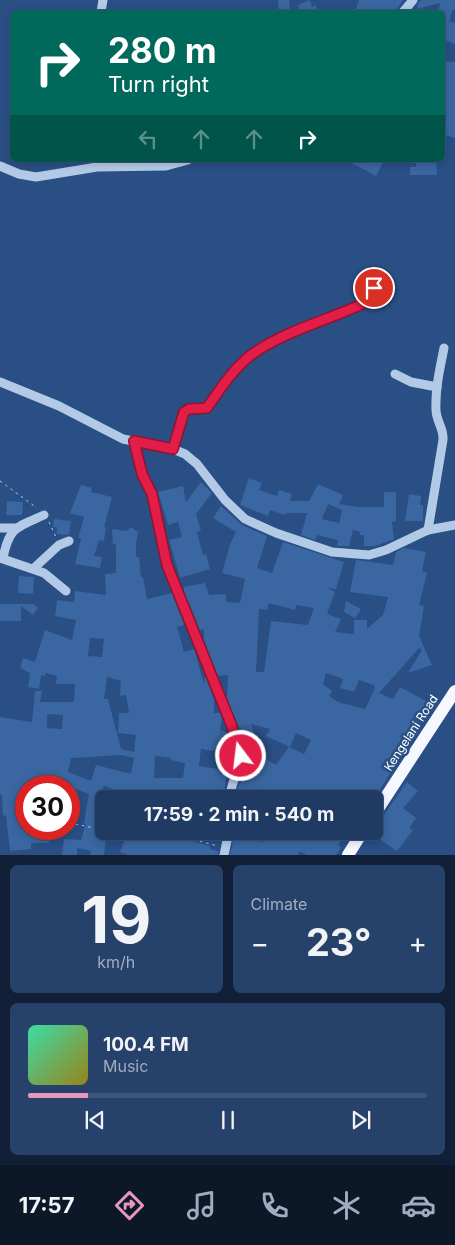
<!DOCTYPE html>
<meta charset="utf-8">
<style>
:root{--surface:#1f3b64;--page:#27426a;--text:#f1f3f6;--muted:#a1adbf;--line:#3c5578;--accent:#e797bd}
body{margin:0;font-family:Inter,sans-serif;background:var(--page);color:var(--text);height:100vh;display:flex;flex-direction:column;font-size:19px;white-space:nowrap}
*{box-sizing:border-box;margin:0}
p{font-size:16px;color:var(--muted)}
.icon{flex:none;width:28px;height:28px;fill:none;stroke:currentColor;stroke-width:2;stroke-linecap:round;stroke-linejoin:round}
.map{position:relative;height:855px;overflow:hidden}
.side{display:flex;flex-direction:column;gap:10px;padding:10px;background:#112037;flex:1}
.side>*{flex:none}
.hud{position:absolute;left:10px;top:10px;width:435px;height:152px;border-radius:8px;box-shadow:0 2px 8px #0003,0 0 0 1px var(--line);background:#00695c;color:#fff;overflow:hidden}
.speed{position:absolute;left:15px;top:775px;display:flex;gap:10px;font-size:25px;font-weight:700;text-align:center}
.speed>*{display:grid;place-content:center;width:65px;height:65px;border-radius:50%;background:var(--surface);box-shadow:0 2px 8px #0003,0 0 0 1px var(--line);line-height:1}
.speed .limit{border:8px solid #d22;background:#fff;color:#111}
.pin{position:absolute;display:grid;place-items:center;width:42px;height:42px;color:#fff;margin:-21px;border:2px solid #fff;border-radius:50%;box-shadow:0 1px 5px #0007}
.me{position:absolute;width:55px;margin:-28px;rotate:345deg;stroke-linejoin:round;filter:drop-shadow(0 0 4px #0008)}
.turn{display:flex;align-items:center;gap:18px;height:105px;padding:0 15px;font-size:22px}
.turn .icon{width:65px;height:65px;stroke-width:2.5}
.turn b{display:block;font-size:35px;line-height:42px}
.lanes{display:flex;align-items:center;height:48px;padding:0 15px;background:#0003;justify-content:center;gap:25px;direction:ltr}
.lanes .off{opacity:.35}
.big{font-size:38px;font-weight:700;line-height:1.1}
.side .card{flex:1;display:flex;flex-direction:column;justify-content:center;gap:8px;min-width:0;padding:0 18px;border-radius:8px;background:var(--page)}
.side .dial{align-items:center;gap:0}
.dial b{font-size:65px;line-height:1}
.song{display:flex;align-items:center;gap:15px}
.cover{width:60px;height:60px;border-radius:8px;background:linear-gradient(135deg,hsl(160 70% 55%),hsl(50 70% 35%))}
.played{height:5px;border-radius:2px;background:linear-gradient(90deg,var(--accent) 15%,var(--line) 15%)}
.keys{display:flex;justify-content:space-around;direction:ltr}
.heat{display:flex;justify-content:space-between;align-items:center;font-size:28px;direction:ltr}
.side .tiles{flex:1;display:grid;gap:10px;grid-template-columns:1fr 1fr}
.card:last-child{grid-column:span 2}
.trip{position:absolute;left:95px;top:790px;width:288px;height:50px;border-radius:8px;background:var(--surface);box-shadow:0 2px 8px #0003,0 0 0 1px var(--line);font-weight:700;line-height:50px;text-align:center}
.menu{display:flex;height:80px;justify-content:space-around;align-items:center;background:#0c1828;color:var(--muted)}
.menu .icon{width:35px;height:35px}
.menu .selected{color:var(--accent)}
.menu b{font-size:22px;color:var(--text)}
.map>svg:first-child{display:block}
</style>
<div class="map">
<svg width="455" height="855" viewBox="0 0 455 855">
<rect width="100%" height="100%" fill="#294f85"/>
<g fill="#3a66a1" fill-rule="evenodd">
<polygon points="278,0 289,0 290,12 279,12"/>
<polygon points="310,0 312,7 316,5 318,11 299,12 298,5"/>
<polygon points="359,0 403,0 395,12 387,12 383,10 381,12 378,10 376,12 355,12"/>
<polygon points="421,0 455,0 455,10 453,9 449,21 455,23 455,44 442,39 442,18 445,12 438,12 440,3 418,9 417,5"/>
<polygon points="442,61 455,62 455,138 442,134"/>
<polygon points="346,160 384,160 376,176"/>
<polygon points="416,160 436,160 437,175 410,175 410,167 416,167"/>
<path d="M249,478l13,5 -3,7 18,6 2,-6 13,4 -2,7h19l9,-17 25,11 -4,9 18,3h27v-15h12v29l-4,1 2,17 -19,7h-11v-11h-4v-3l-7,-2 -4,16h-12l1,-6 -21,-5 -2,5 -14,-5 6,-22h-21l-1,2 -15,-5 -2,6 -28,-11zM328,504l14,6 -3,13 -17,-4z"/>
<polygon points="201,482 212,493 196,514 201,531 197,532 203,555 206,554 210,569 180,578 169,540 182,537 178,522 168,525 158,492 183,486 186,502"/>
<polygon points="81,485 92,488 91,492 112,497 104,527 106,527 104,541 99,540 94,556 102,557 100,568 75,564 81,538 78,538 84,517 70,513"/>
<polygon points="409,494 421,496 420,505 423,505 423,521 405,521"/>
<polygon points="7,501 23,502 22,515 6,515"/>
<path d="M221,506l21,19 25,11 -10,32 15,5 11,-31 61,20 -8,27 -9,-1 8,4 -8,22 14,5 -6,13 19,2v-14h13v9l16,-14 5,-18 -38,-5 6,-32 37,5 3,-13 8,-4 22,4 -4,19 5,2 -8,32 5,1 -5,30 13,29 -24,8 14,-23 -3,-2 -40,45 14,6 7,-12 35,19 -7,11 -2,-1 -52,83h-139l3,-13 8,-11h-4l1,-5 11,-18 22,13 13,-18 15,7 7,-14 -15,-7 -6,14 -24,-11 4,-7 -19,-5 7,22 -13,4 -1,-10 -17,-41 1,-24 -10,1 -14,-36v-11l-4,1 -16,-39v-4l21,-4 4,12 17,-1v8l14,1 5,-24 -23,-6 8,-29 6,-12 -23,-14zM269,603l26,7 1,-5 18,3 -6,17 -37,-4 -7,51h-8l3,-63 8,1zM326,673l17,6 -3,9 14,4 5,-12 15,5 1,3 -10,21 -27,-7 -9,-6 3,-5 -9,-7z"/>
<polygon points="54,519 71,521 69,535 57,534 57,527 53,527"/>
<path d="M131,527l7,5 -2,11v14h3l2,20h2l4,22 25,-6 12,32 -7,2 7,25 10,-3 10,35 1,-8 9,24v13h6l2,5 -2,12 7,2 5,12v19l-3,10 -2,-1 -4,27h-102l3,-6 -20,-7 -7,11 7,3v37h2l-2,18h-14l1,-4 -14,-3v7h-15l2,-16 17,1 5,-16 -2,-1 5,-29 -13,-5 -5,20h-2v-23l-5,-1 2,-4 -14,-5 -2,10h-24v43h23v14h-18v6l-21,2 -4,-36 -3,1 -1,-21h-2v-78l32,5 3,-31h7l-2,11h34l1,-18h-19l1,-8 -11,-3 -1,3 -4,-1 -2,14 -11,-2 2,-14 -10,-5 3,-10 12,4 10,-32 27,10 4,-20 -21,-4 2,-16 17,2 1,-11 31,4 -1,-21 11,-1v-28l-3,-1 -1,-15 15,2zM90,638l14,1 -2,18 -14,-1zM107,677l14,4 -1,15 6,-1 3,18h-10l-1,20 18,2 -2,17 -13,-3 -13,-50h-4zM47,714l16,1 -1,14 -15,-1zM201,749l18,3 -1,17 -19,-3zM122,755l12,3 -3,16 -35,-9 -5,16 -23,-9 3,-14zM155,756l16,2v2l14,3 -2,15h-29z"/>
<polygon points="19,576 34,577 33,594 18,593"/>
<polygon points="346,601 361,609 355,618 344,612"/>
<polygon points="0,604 33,604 38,608 33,615 21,606 21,621 0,621"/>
<polygon points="407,782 418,791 403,808 416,818 409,828 413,830 397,851 374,835 374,824 381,819"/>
<polygon points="235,831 240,831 239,837 263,842 268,831 347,831 338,845 341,848 336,855 306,855 300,851 298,855 230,855"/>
<polygon points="166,834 210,846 210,849 218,851 218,855 128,855 120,852 126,836 139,841 140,837 153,840 153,836 166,838"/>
</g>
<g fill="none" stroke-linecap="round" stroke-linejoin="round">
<g stroke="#b3cae7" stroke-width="1" stroke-dasharray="2.5 4" stroke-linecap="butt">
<polyline points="0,481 37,508"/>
<polyline points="49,522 56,537"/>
<polyline points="69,825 75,824 104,830"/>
<polyline points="113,831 138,839 140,835 191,839 218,846"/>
</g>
<g stroke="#b3cae7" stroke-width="9">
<polyline points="101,12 103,0"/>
<polyline points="403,12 413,0"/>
<polyline points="0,166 19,174 36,177 97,167 166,166 188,160"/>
<polyline points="395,374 411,382 437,387"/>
<polyline points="0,382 59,406 123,439 173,449 185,454 197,464 225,500 245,519 276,533 332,552 369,555 386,550 428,530 455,525"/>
<path d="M134,441l8,33 10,20 15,71 71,177c4,23 -5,35 -9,57"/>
<path d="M173,449l11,-37 5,-3 18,-1c13,-19 26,-39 44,-53 33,-24 75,-34 111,-51l8,-7 4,-12"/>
<polyline points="0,528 15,528"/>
<path d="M428,530l15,-90c1,-12 -7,-19 -7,-30 -1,-21 4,-42 8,-62"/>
<polyline points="0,558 44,573 66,591"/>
<path d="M3,558c6,-31 14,-31 41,-43"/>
<polyline points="34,568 59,545 69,541"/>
<polyline points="224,855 229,831"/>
</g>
<g stroke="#f5f8fe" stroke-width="12">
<polyline points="374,815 455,691"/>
<polyline points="348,855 363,831"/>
</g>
</g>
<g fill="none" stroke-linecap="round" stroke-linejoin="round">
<defs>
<path id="route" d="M241,756l-10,-32 -64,-159 -15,-71 -10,-20 -8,-33 39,8 11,-37 5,-3 18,-1c13,-19 26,-39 44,-53 33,-24 75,-34 111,-51l8,-7 4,-9"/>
</defs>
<use href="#route" stroke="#92132f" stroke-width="12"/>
<use href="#route" stroke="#e11d48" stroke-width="9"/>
</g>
<g text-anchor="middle" stroke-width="5" stroke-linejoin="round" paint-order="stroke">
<g font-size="12" fill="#fff" stroke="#294f85">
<text transform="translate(411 733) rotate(-57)" y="4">Kengelani Road</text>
</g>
</g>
</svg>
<div class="speed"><div class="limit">30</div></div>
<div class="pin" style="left:374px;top:288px;background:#d93025"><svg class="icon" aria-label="arrive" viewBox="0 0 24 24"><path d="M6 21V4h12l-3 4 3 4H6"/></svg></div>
<svg class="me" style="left:241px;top:756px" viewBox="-20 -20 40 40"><circle r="17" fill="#e11d48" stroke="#fff" stroke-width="3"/><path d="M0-11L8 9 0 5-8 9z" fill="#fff"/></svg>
<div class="trip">17:59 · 2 min · 540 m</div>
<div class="hud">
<div class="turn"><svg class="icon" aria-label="right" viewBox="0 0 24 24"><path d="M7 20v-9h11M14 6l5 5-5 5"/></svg><div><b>280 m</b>Turn right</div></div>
<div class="lanes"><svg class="icon off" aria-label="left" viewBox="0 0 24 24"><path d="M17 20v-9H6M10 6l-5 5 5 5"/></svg><svg class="icon off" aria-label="ahead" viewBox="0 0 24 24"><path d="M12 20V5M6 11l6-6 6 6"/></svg><svg class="icon off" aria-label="ahead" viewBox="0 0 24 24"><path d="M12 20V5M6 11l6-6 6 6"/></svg><svg class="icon" aria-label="right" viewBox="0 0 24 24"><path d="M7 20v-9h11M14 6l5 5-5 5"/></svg></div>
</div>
</div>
<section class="side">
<div class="tiles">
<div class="card dial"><b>19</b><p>km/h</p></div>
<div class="card"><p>Climate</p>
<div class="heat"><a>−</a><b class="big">23°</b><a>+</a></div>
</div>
<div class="card">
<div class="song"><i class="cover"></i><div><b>100.4 FM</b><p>Music</p></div></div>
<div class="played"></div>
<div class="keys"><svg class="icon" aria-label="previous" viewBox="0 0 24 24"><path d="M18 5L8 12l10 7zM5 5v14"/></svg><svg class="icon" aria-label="pause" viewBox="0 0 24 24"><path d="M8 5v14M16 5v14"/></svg><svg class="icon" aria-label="next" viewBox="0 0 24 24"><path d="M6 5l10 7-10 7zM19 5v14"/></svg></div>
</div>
</div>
</section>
<nav class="menu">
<b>17:57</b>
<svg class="icon selected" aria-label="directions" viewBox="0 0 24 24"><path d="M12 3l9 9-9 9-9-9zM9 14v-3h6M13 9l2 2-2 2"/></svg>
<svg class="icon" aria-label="music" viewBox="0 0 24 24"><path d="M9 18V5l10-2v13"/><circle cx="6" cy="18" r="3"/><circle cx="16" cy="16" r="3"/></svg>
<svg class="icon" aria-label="phone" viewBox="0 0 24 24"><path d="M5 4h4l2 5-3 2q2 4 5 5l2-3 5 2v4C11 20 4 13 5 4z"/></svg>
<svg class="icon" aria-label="climate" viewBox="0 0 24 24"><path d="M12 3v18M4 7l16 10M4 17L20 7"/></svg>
<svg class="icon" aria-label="car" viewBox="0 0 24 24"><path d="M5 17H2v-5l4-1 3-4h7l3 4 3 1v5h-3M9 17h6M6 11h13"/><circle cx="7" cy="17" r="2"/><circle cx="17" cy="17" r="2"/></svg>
</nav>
